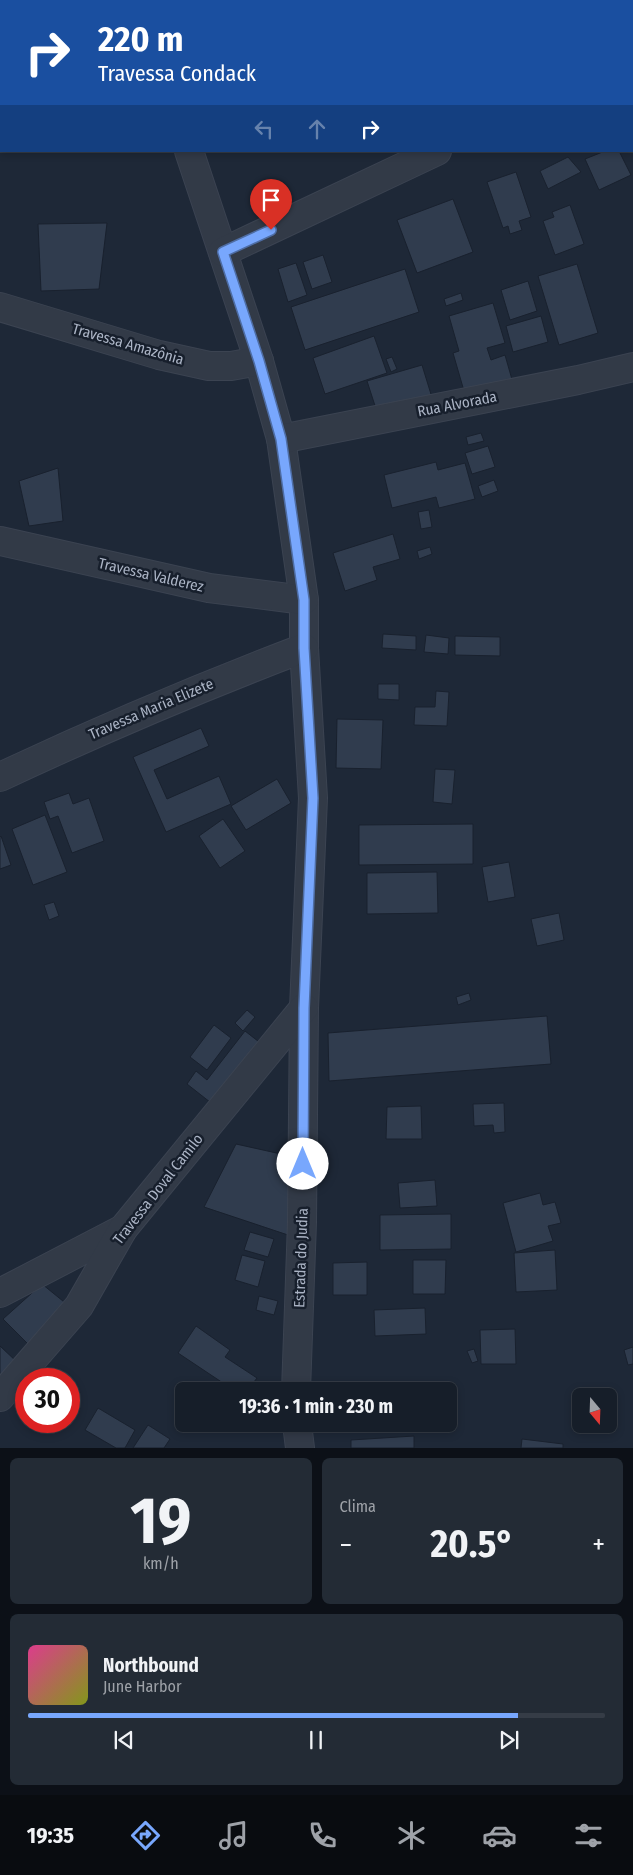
<!DOCTYPE html>
<html lang="pt">
<meta charset="utf-8">
<style>
:root{--surface:#161e29;--page:#232b35;--text:#f1f3f6;--muted:#9ea2a8;--line:#353c46;--accent:#78a7fd}
body{margin:0;font-family:"Fira Sans Condensed",sans-serif;background:var(--page);color:var(--text);height:100vh;display:flex;flex-direction:column;font-size:19px;white-space:nowrap}
*{box-sizing:border-box;margin:0}
p{font-size:16px;color:var(--muted)}
.icon{flex:none;width:28px;height:28px;fill:none;stroke:currentColor;stroke-width:2;stroke-linecap:round;stroke-linejoin:round}
.map{position:relative;height:1448px;overflow:hidden}
.side{display:flex;flex-direction:column;gap:10px;padding:10px;background:#0c1017;flex:1}
.side>*{flex:none}
.guide{position:absolute;left:0px;top:0px;width:634px;height:152px;box-shadow:0 2px 8px #0003,0 0 0 1px var(--line);background:#1a4fa0;color:#fff;overflow:hidden}
.needle{width:32px;rotate:161deg}
.controls{position:absolute;left:572px;top:1388px;display:grid;gap:10px}
.controls a{display:grid;place-items:center;width:45px;height:45px;border-radius:8px;background:var(--surface);box-shadow:0 2px 8px #0003,0 0 0 1px var(--line);font-size:25px}
.speed{position:absolute;left:15px;top:1368px;display:flex;gap:10px;font-size:25px;font-weight:700;text-align:center}
.speed>*{display:grid;place-content:center;width:65px;height:65px;border-radius:50%;background:var(--surface);box-shadow:0 2px 8px #0003,0 0 0 1px var(--line);line-height:1}
.speed .limit{border:8px solid #d22;background:#fff;color:#111}
.pin{position:absolute;display:grid;place-items:center;width:42px;height:42px;color:#fff;margin:-51px -21px;border-radius:50% 50% 50% 0;rotate:-45deg;box-shadow:0 0 5px #0007}
.pin .icon{rotate:45deg}
.me{position:absolute;width:55px;margin:-28px;rotate:0deg;stroke-linejoin:round;filter:drop-shadow(0 0 4px #0008)}
.turn{display:flex;align-items:center;gap:18px;height:105px;padding:0 15px;font-size:22px}
.turn .icon{width:65px;height:65px;stroke-width:2.5}
.turn b{display:block;font-size:35px;line-height:42px}
.lanes{display:flex;align-items:center;height:48px;padding:0 15px;background:#0003;justify-content:center;gap:25px;direction:ltr}
.lanes .off{opacity:.35}
.big{font-size:38px;font-weight:700;line-height:1.1}
.side .tile{flex:1;display:flex;flex-direction:column;justify-content:center;gap:8px;min-width:0;padding:0 18px;border-radius:8px;background:var(--page)}
.side .dial{align-items:center;gap:0}
.dial b{font-size:65px;line-height:1}
.song{display:flex;align-items:center;gap:15px}
.cover{width:60px;height:60px;border-radius:8px;background:linear-gradient(135deg,hsl(330 70% 55%),hsl(70 70% 35%))}
.played{height:5px;border-radius:2px;background:linear-gradient(90deg,var(--accent) 85%,var(--line) 85%)}
.keys{display:flex;justify-content:space-around;direction:ltr}
.heat{display:flex;justify-content:space-between;align-items:center;font-size:28px;direction:ltr}
.side .tiles{flex:1;display:grid;gap:10px;grid-template-columns:1fr 1fr}
.tile:last-child{grid-column:span 2}
.trip{position:absolute;left:175px;top:1382px;width:282px;height:50px;border-radius:8px;background:var(--surface);box-shadow:0 2px 8px #0003,0 0 0 1px var(--line);font-weight:700;line-height:50px;text-align:center}
.tabs{display:flex;height:80px;justify-content:space-around;align-items:center;background:#090c10;color:var(--muted)}
.tabs .icon{width:35px;height:35px}
.tabs .active{color:var(--accent)}
.tabs b{font-size:22px;color:var(--text)}
.map>svg:first-child{display:block}
</style>
<div class="map">
<svg width="633" height="1448" viewBox="0 0 633 1448">
<rect width="100%" height="100%" fill="#1e2837"/>
<g fill="#303c4e" stroke="#19212e">
<polygon points="605,151 619,151 631,175 599,190 585,159"/>
<polygon points="568,157 581,172 548,189 540,171"/>
<polygon points="516,172 531,217 519,221 522,230 510,234 508,226 503,228 487,182"/>
<polygon points="453,199 473,252 417,273 397,220"/>
<polygon points="570,205 584,244 555,255 543,221 554,217 552,212"/>
<polygon points="107,223 99,289 41,291 38,224"/>
<polygon points="323,255 332,282 312,289 303,262"/>
<polygon points="296,263 307,295 288,302 278,269"/>
<polygon points="577,264 598,333 559,345 538,276"/>
<polygon points="405,269 419,312 305,350 291,307"/>
<polygon points="528,281 537,311 510,320 501,290"/>
<polygon points="461,293 463,300 446,306 444,299"/>
<polygon points="493,303 505,343 487,348 491,360 505,355 515,390 489,395 487,384 464,391 453,353 459,351 449,316"/>
<polygon points="541,316 548,342 513,352 506,326"/>
<polygon points="374,336 387,373 325,394 313,358"/>
<polygon points="392,357 397,369 391,372 386,359"/>
<polygon points="422,365 434,404 378,415 367,381"/>
<polygon points="481,433 484,441 468,445 466,437"/>
<polygon points="488,446 495,467 472,474 465,453"/>
<polygon points="436,462 438,470 465,463 475,499 439,508 436,497 392,508 384,475"/>
<polygon points="58,468 63,521 29,526 19,481"/>
<polygon points="494,480 498,491 482,497 478,486"/>
<polygon points="429,510 432,527 421,529 418,512"/>
<polygon points="393,534 400,559 373,567 377,580 345,591 333,553"/>
<polygon points="430,547 432,554 419,559 417,551"/>
<polygon points="383,634 416,636 416,650 382,648"/>
<polygon points="426,635 449,638 448,654 424,652"/>
<polygon points="455,636 500,637 500,656 455,655"/>
<polygon points="378,684 399,684 399,700 378,699"/>
<polygon points="436,691 449,692 447,726 414,725 415,707 435,707"/>
<polygon points="337,719 383,720 381,769 336,768"/>
<polygon points="201,728 209,746 154,770 167,799 219,776 231,804 166,832 133,757"/>
<polygon points="435,769 455,770 452,804 433,802"/>
<polygon points="277,779 291,803 246,830 231,806"/>
<polygon points="69,793 73,804 89,798 104,841 72,853 58,816 50,819 44,802"/>
<polygon points="45,815 67,872 33,885 12,829"/>
<polygon points="223,819 245,851 220,868 199,836"/>
<polygon points="473,824 473,864 359,865 359,825"/>
<polygon points="1,836 11,865 0,869 0,837"/>
<polygon points="509,862 515,897 488,902 482,867"/>
<polygon points="437,872 438,913 367,914 367,873"/>
<polygon points="54,902 59,916 49,920 44,905"/>
<polygon points="559,913 564,940 537,946 531,919"/>
<polygon points="469,993 471,1000 458,1005 456,997"/>
<polygon points="247,1010 255,1017 243,1031 235,1023"/>
<polygon points="547,1016 551,1064 329,1081 328,1033"/>
<polygon points="214,1025 231,1038 207,1070 190,1057"/>
<polygon points="245,1031 263,1045 215,1106 187,1084 196,1071 207,1080"/>
<polygon points="504,1103 505,1132 494,1133 493,1125 474,1126 473,1104"/>
<polygon points="421,1106 422,1139 386,1139 387,1107"/>
<polygon points="236,1144 290,1156 288,1235 204,1207"/>
<polygon points="435,1180 437,1206 400,1208 398,1183"/>
<polygon points="540,1193 543,1205 555,1202 561,1223 548,1226 553,1241 516,1252 503,1203"/>
<polygon points="451,1214 451,1249 380,1250 380,1215"/>
<polygon points="250,1232 274,1239 268,1257 244,1250"/>
<polygon points="555,1250 557,1290 516,1292 514,1253"/>
<polygon points="242,1255 265,1261 258,1287 235,1280"/>
<polygon points="413,1260 446,1260 445,1294 413,1294"/>
<polygon points="367,1262 367,1295 333,1295 333,1263"/>
<polygon points="42,1284 69,1306 28,1344 3,1319"/>
<polygon points="259,1296 278,1301 274,1315 256,1310"/>
<polygon points="425,1308 426,1334 375,1336 374,1310"/>
<polygon points="196,1326 230,1350 225,1357 257,1378 247,1391 235,1391 178,1353"/>
<polygon points="515,1329 516,1364 481,1364 480,1330"/>
<polygon points="0,1346 17,1362 0,1379"/>
<polygon points="633,1347 633,1364 628,1365 624,1350"/>
<polygon points="474,1349 478,1361 472,1363 467,1351"/>
<polygon points="98,1408 135,1430 125,1448 116,1448 85,1430"/>
<polygon points="148,1425 170,1439 164,1448 133,1448"/>
<polygon points="414,1436 414,1448 351,1448 351,1440"/>
<polygon points="522,1439 563,1444 563,1448 521,1448"/>
</g>
<g fill="none" stroke-linecap="round" stroke-linejoin="round">
<defs>
<g id="minor">
<polyline points="136,0 137,1"/>
<polyline points="632,48 633,48"/>
<polyline points="189,151 259,361 281,439 304,600 304,648 313,798 304,1008 302,1222 296,1391"/>
<polyline points="223,252 437,151"/>
<polyline points="0,307 159,355 209,366 231,366 259,361"/>
<polyline points="281,439 578,380 633,367"/>
<polyline points="0,541 209,588 304,600"/>
<path d="M0,777c100,-47 201,-90 304,-129"/>
<polyline points="0,1293 123,1229"/>
<polyline points="0,1397 79,1306 123,1229 304,1008"/>
<polyline points="297,1424 300,1448"/>
</g>
</defs>
<use href="#minor" stroke="#3b4351" stroke-width="30"/>
<use href="#minor" stroke="#323a47" stroke-width="28"/>
</g>
<g fill="none" stroke-linecap="round" stroke-linejoin="round">
<defs>
<polyline id="route" points="271,230 223,252 259,361 281,439 304,600 304,648 313,798 304,1008 303,1164"/>
</defs>
<use href="#route" stroke="#4e6da4" stroke-width="12"/>
<use href="#route" stroke="#78a7fd" stroke-width="9"/>
</g>
<g text-anchor="middle" stroke-width="5" stroke-linejoin="round" paint-order="stroke">
<g font-size="15" fill="#abb4c5" stroke="#171f2c">
<text transform="translate(128 344) rotate(16)" y="5">Travessa Amazônia</text>
<text transform="translate(457 404) rotate(-11)" y="5">Rua Alvorada</text>
<text transform="translate(151 575) rotate(13)" y="5">Travessa Valderez</text>
<text transform="translate(151 709) rotate(-23)" y="5">Travessa Maria Elizete</text>
<text transform="translate(158 1189) rotate(-52)" y="5">Travessa Doval Camilo</text>
<text transform="translate(301 1258) rotate(-88)" y="5">Estrada do Judia</text>
</g>
</g>
</svg>
<div class="controls">
<a><svg class="needle" viewBox="-14 -14 28 28"><path d="M0-13l5 13h-10z" fill="#e53935"/><path d="M0 13l5-13h-10z" fill="#9ea2a8"/></svg></a>
</div>
<div class="speed"><div class="limit">30</div></div>
<div class="pin" style="left:271px;top:230px;background:#d93025"><svg class="icon" aria-label="arrive" viewBox="0 0 24 24"><path d="M6 21V4h12l-3 4 3 4H6"/></svg></div>
<svg class="me" style="left:303px;top:1164px" viewBox="-20 -20 40 40"><circle r="19" fill="#fff"/><path d="M0-13L10 11 0 6-10 11z" fill="#78a7fd"/></svg>
<div class="trip">19:36 · 1 min · 230 m</div>
<div class="guide">
<div class="turn"><svg class="icon" aria-label="right" viewBox="0 0 24 24"><path d="M7 20v-9h11M14 6l5 5-5 5"/></svg><div><b>220 m</b>Travessa Condack</div></div>
<div class="lanes"><svg class="icon off" aria-label="left" viewBox="0 0 24 24"><path d="M17 20v-9H6M10 6l-5 5 5 5"/></svg><svg class="icon off" aria-label="ahead" viewBox="0 0 24 24"><path d="M12 20V5M6 11l6-6 6 6"/></svg><svg class="icon" aria-label="right" viewBox="0 0 24 24"><path d="M7 20v-9h11M14 6l5 5-5 5"/></svg></div>
</div>
</div>
<section class="side">
<div class="tiles">
<div class="tile dial"><b>19</b><p>km/h</p></div>
<div class="tile"><p>Clima</p>
<div class="heat"><a>−</a><b class="big">20.5°</b><a>+</a></div>
</div>
<div class="tile">
<div class="song"><i class="cover"></i><div><b>Northbound</b><p>June Harbor</p></div></div>
<div class="played"></div>
<div class="keys"><svg class="icon" aria-label="previous" viewBox="0 0 24 24"><path d="M18 5L8 12l10 7zM5 5v14"/></svg><svg class="icon" aria-label="pause" viewBox="0 0 24 24"><path d="M8 5v14M16 5v14"/></svg><svg class="icon" aria-label="next" viewBox="0 0 24 24"><path d="M6 5l10 7-10 7zM19 5v14"/></svg></div>
</div>
</div>
</section>
<nav class="tabs">
<b>19:35</b>
<svg class="icon active" aria-label="directions" viewBox="0 0 24 24"><path d="M12 3l9 9-9 9-9-9zM9 14v-3h6M13 9l2 2-2 2"/></svg>
<svg class="icon" aria-label="music" viewBox="0 0 24 24"><path d="M9 18V5l10-2v13"/><circle cx="6" cy="18" r="3"/><circle cx="16" cy="16" r="3"/></svg>
<svg class="icon" aria-label="phone" viewBox="0 0 24 24"><path d="M5 4h4l2 5-3 2q2 4 5 5l2-3 5 2v4C11 20 4 13 5 4z"/></svg>
<svg class="icon" aria-label="climate" viewBox="0 0 24 24"><path d="M12 3v18M4 7l16 10M4 17L20 7"/></svg>
<svg class="icon" aria-label="car" viewBox="0 0 24 24"><path d="M5 17H2v-5l4-1 3-4h7l3 4 3 1v5h-3M9 17h6M6 11h13"/><circle cx="7" cy="17" r="2"/><circle cx="17" cy="17" r="2"/></svg>
<svg class="icon" aria-label="filters" viewBox="0 0 24 24"><path d="M4 7h16M4 17h16"/><circle cx="9" cy="7" r="2"/><circle cx="15" cy="17" r="2"/></svg>
</nav>
